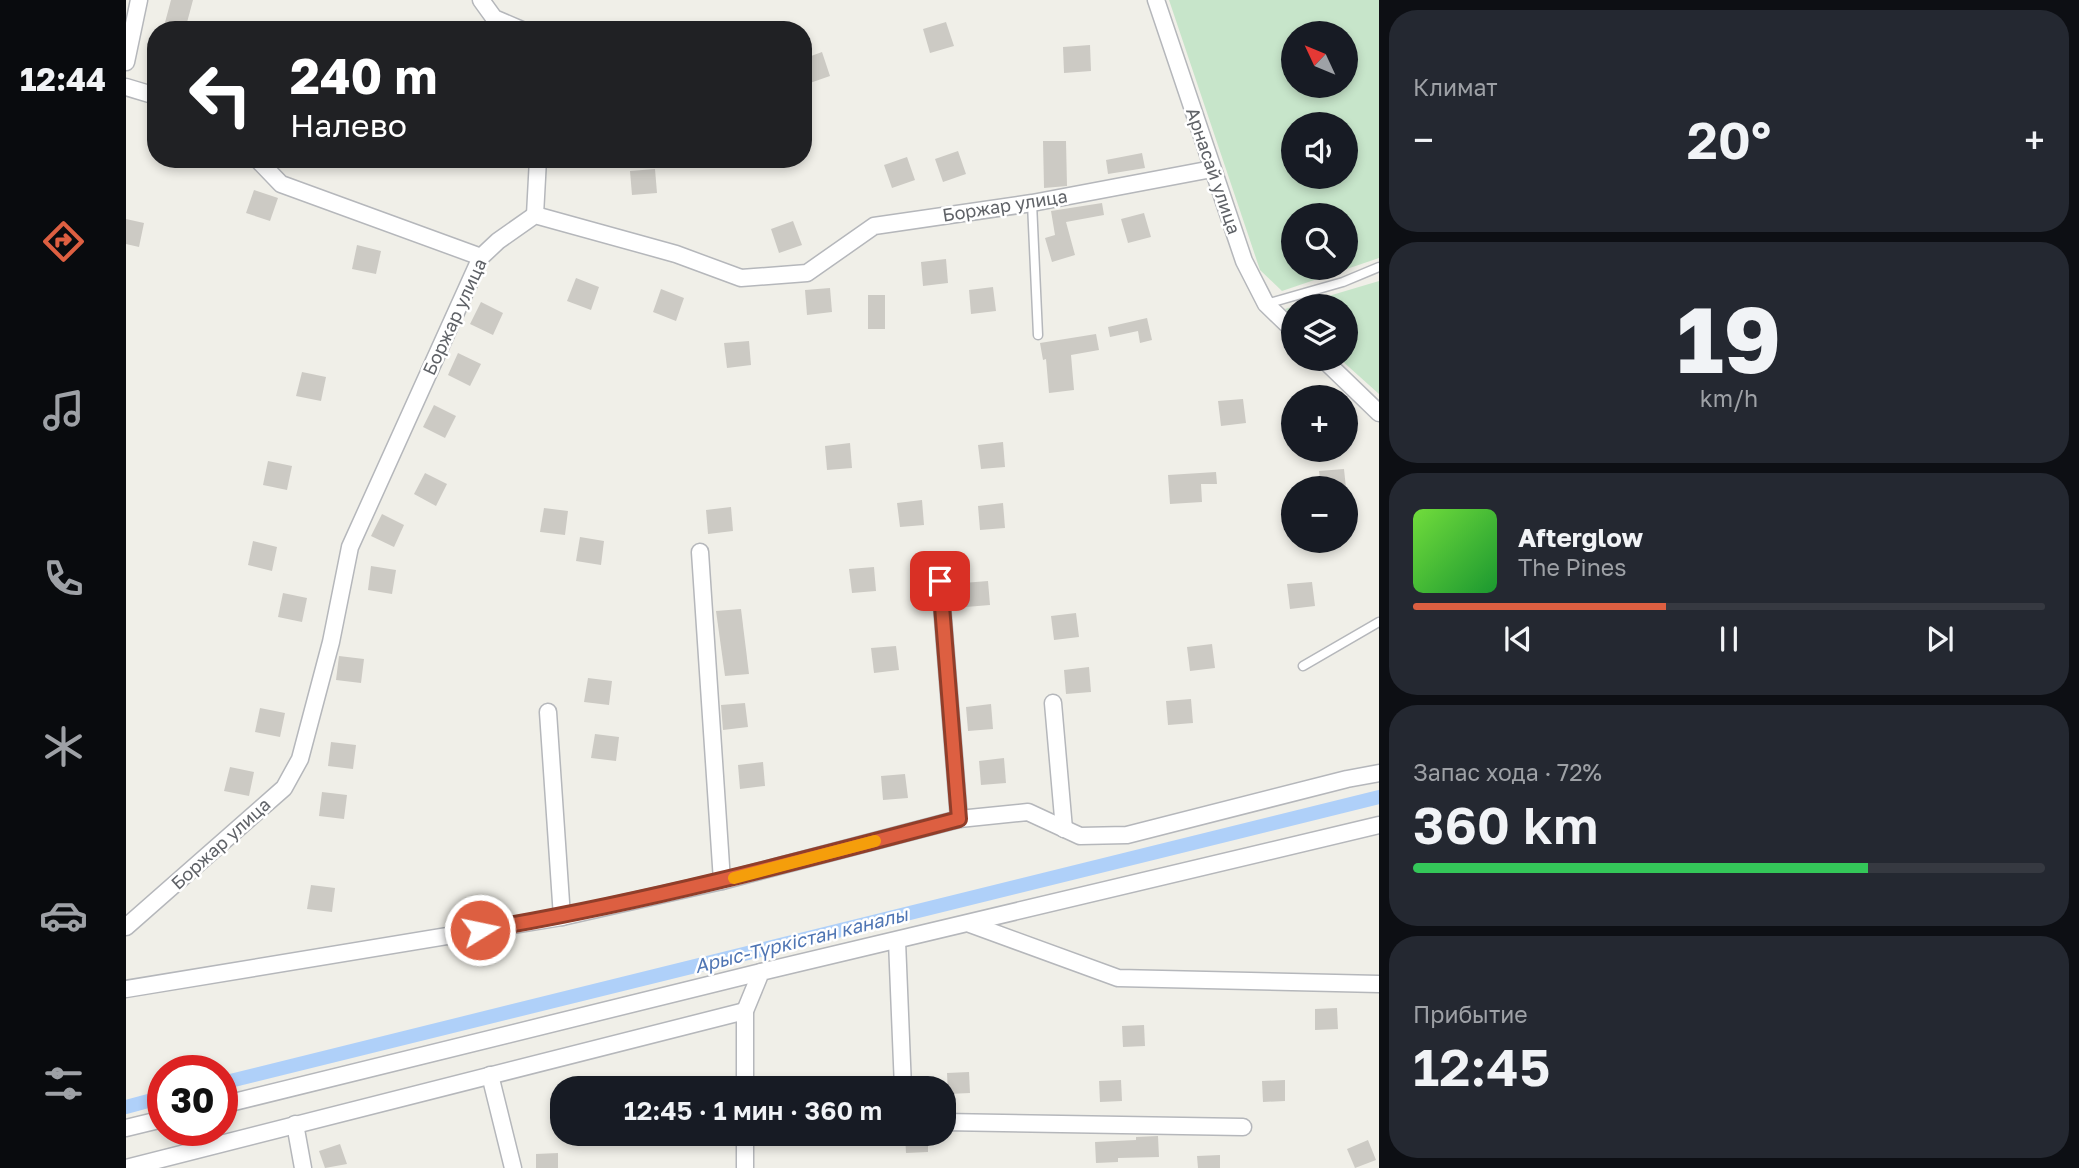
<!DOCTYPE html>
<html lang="ru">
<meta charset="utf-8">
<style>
:root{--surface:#171b24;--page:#242831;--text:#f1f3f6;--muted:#9ea1a6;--line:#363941;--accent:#dd5f41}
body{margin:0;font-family:"Golos Text",sans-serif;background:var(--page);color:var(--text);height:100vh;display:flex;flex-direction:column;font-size:26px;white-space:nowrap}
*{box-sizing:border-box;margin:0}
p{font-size:23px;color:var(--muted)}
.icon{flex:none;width:38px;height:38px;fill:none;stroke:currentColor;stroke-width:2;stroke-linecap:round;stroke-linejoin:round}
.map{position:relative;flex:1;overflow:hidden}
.drawer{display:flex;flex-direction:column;gap:10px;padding:10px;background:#0d0f14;width:700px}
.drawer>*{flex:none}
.guide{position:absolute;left:21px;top:21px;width:665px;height:147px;border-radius:28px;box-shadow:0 4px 10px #0003;background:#202124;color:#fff;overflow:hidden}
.needle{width:46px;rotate:314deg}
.buttons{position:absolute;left:1155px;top:21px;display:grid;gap:14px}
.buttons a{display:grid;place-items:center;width:77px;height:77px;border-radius:50%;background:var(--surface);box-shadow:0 4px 10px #0003;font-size:35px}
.speed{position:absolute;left:21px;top:1055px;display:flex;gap:14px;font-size:35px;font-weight:700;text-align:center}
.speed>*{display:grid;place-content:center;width:91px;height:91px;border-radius:50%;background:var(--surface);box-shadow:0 4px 10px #0003;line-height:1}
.speed .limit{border:10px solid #d22;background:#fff;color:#111}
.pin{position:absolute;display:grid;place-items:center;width:60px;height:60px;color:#fff;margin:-30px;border-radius:14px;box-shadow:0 4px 10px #0006}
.me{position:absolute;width:77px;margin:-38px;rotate:80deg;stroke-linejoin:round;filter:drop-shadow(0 0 5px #0008)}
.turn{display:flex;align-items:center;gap:24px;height:147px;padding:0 28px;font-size:32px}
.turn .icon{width:91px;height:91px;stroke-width:2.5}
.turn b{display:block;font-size:49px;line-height:60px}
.big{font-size:52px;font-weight:600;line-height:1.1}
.drawer .card{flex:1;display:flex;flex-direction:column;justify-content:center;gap:10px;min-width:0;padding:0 24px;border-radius:28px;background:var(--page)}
.drawer .dial{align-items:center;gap:0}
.dial b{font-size:91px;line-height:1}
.song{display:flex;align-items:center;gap:21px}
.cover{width:84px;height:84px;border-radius:10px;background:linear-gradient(135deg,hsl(100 70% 55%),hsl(130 70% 35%))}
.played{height:7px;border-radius:4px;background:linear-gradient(90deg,var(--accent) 40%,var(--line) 40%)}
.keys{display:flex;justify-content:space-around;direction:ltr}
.heat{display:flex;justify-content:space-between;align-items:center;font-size:38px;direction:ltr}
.charge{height:10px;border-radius:5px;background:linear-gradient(90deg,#34c759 72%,var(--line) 0)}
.trip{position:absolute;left:424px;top:1076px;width:406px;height:70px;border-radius:28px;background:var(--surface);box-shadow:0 4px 10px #0003;font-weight:600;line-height:70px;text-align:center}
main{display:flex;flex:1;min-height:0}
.dock{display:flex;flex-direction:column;width:126px;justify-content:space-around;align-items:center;background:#090b0e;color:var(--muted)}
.dock .icon{width:49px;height:49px}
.dock .active{color:var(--accent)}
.dock b{font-size:32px;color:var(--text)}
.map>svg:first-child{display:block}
</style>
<main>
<nav class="dock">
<b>12:44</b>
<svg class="icon active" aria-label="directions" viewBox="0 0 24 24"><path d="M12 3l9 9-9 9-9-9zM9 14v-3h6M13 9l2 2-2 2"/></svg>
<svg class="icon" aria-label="music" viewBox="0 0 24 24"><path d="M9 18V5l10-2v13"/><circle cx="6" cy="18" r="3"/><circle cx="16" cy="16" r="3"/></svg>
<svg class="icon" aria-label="phone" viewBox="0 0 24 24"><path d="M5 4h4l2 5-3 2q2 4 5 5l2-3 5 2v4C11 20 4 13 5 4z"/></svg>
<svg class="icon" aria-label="climate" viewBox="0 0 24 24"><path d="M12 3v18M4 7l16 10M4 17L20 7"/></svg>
<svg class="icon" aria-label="car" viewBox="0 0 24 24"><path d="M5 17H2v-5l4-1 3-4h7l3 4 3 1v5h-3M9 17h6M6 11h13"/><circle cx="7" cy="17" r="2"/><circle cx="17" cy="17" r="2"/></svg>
<svg class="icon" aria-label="filters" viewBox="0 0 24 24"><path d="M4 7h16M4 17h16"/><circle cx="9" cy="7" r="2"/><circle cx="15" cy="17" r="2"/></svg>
</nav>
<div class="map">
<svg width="1253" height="1168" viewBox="0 0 1253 1168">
<rect width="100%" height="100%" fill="#f0efe8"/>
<g fill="#c7e5ca" fill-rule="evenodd">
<path d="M1043,0h210v258l-97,33 -22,-21zM1167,33h53v53h-53zM1167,124h53v53h-53zM1167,215h53v53h-53z"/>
<polygon points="1253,281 1253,394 1214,359 1220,359 1220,306 1167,306 1167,316 1159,309"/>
</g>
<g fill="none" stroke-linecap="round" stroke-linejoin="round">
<g stroke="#afd0f9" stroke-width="14">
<polyline points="96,1083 1253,797"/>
<polyline points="0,1107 37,1097"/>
</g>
</g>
<g fill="#cccac4">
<polygon points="45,0 67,0 59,30 37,30"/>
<polygon points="820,22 828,46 804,53 797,29"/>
<polygon points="964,45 965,71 938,73 937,47"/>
<polygon points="696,52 704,76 681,84 677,72 677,59"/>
<polygon points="917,141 940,141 941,186 918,188"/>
<polygon points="832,151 840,174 817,182 809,159"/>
<polygon points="1016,153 1019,168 982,174 980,160"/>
<polygon points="781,157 789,180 766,188 758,165"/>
<polygon points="529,169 531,193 506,195 504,171"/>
<polygon points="128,190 152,198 144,221 120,213"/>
<polygon points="976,203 978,215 940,222 949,255 926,262 919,238 929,235 925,211"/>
<polygon points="1018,213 1025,237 1002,243 995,219"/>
<polygon points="0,219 18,223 13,247 0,244"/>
<polygon points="667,221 676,245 653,253 645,229"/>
<polygon points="231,245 255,251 250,274 226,269"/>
<polygon points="820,259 822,283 797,286 795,262"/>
<polygon points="450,278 473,287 465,310 441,301"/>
<polygon points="867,287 870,311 845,314 843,290"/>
<polygon points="704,288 706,312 681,315 679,290"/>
<polygon points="535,289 558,298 550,321 527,312"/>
<rect x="742" y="295" width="17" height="34"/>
<polygon points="355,302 377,313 367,335 344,324"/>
<polygon points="1021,318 1026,340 1014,343 1012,331 984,337 982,327"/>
<polygon points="970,334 973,350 945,355 948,390 923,393 920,359 917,360 914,343"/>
<polygon points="623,341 625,365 601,368 598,343"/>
<polygon points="332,353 355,364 344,386 322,375"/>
<polygon points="176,372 200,377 195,401 170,396"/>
<polygon points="1117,399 1120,423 1095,426 1092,401"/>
<polygon points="308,405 330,416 319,438 297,427"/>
<polygon points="877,442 879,467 855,469 852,445"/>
<polygon points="724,443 726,468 701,470 699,446"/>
<polygon points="142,461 166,466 161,490 137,485"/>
<polygon points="1218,469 1220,488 1195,488 1193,471"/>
<polygon points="1090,472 1091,484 1075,484 1076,502 1044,504 1042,475"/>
<polygon points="299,473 321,484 310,506 288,494"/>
<polygon points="796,500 798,525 774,527 771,503"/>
<polygon points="877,503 879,528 854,530 852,506"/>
<polygon points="605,507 607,531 582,534 580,510"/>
<polygon points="418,508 442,511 439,535 414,532"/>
<polygon points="256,514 278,525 268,547 245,536"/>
<polygon points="454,537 478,541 475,565 450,561"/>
<polygon points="127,541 151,547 146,571 122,565"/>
<polygon points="245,566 270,570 266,594 242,590"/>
<polygon points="748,567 750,591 726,593 723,569"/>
<polygon points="862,581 864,605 840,607 837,583"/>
<polygon points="1186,582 1189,606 1164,609 1161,584"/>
<polygon points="157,593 181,598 176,622 152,617"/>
<polygon points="615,609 623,674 599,676 590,611"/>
<polygon points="950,613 953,637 928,640 925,616"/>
<polygon points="1086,644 1089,668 1064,671 1061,647"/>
<polygon points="770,646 773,670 748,673 745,648"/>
<polygon points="213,656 238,659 235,683 210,680"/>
<polygon points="963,667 965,692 940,694 938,670"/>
<polygon points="462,678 486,681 483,705 458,702"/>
<polygon points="1065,699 1067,723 1042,725 1040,701"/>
<polygon points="619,703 622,727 597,730 595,705"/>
<polygon points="865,704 867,729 842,731 840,707"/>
<polygon points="134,708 159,713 154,737 129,732"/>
<polygon points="469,734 493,737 490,761 465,758"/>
<polygon points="205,742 230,745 227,769 202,766"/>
<polygon points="878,758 880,783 855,785 853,761"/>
<polygon points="637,762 639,786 614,789 612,765"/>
<polygon points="104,767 128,772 123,796 98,791"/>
<polygon points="779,774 782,798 757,800 755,776"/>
<polygon points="196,792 221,795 218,819 193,816"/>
<polygon points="185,885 209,888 206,912 181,909"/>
<polygon points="1211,1008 1212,1029 1189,1030 1189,1009"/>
<polygon points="1018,1025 1019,1046 997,1047 996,1026"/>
<polygon points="843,1072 844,1093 822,1094 821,1073"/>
<polygon points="995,1080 996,1101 974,1102 973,1081"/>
<polygon points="1159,1080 1159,1101 1137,1102 1136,1081"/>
<polygon points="779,1134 802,1134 802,1152 780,1153"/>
<polygon points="1032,1136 1033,1157 992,1158 992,1162 970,1163 969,1142 1010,1140 1010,1137"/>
<polygon points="1242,1140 1250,1160 1229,1168 1221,1149"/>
<polygon points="214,1144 221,1164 199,1168 193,1151"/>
<polygon points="432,1153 432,1168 410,1168 410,1154"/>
<polygon points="1094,1155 1094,1168 1072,1168 1071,1156"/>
</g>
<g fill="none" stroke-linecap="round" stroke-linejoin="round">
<defs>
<g id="service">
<polyline points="906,203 912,335"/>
<polyline points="1140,304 1217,282 1253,267"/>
<polyline points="1177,666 1253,622"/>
</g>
<g id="minor">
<polyline points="355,0 368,18 396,30"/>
<polyline points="1030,0 1118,261 1140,304 1167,330"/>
<polyline points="0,62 13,0"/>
<polyline points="0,87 30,96"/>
<polyline points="131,159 155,184 355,257"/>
<polyline points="409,215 412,159"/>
<polyline points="1197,359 1253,413"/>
<polyline points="574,552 596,881"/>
<polyline points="814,581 833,819"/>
<polyline points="927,703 938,829"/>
<polyline points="422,712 436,917"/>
<polyline points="844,924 992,978 1253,984"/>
<polyline points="0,927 158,788 174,759 205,642 224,547 355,257 372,241 409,215 550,254 615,278 681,273 748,226 906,203 1086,169"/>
<polyline points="771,941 777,1088"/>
<polyline points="0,989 436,917 596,881 833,819 902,812 954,836 1001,835 1221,779 1253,773"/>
<polyline points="364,1075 387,1168"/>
<polyline points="619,1088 619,1011 635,972 1253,825"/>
<polyline points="96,1105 635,972"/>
<polyline points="817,1122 1117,1127"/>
<polyline points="169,1124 177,1168"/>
<polyline points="0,1128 37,1119"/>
<polyline points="619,1134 619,1168"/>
<polyline points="0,1168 619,1011"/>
</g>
</defs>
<use href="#service" stroke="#b5b7bb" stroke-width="11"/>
<use href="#minor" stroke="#b5b7bb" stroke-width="19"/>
<use href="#service" stroke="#fff" stroke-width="8"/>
<use href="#minor" stroke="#fff" stroke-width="16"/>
</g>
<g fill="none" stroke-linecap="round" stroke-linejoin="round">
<defs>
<path id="route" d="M354,930c162,-27 320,-69 479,-111l-19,-238"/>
</defs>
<use href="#route" stroke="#903e2a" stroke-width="18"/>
<use href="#route" stroke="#dd5f41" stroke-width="12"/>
<polyline stroke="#f59e0b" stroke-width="12" points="608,878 749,841"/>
</g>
<g text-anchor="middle" stroke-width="5" stroke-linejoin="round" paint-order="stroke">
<g font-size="18" fill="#5f6267" stroke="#fff">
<text transform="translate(1087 171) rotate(71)" y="6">Арнасай улица</text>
<text transform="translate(879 206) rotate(-9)" y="6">Боржар улица</text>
<text transform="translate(329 317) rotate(-65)" y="6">Боржар улица</text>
<text transform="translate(95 844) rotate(-42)" y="6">Боржар улица</text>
</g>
<g font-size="19" font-style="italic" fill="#4f75b3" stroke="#fff">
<text transform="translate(675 940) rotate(-14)" y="7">Арыс-Түркістан каналы</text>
</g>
</g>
</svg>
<div class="buttons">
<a><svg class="needle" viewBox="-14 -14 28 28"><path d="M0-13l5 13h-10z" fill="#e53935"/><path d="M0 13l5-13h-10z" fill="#9ea1a6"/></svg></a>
<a><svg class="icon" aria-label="sound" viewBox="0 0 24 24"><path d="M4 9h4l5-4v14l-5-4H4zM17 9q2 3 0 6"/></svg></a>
<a><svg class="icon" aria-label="search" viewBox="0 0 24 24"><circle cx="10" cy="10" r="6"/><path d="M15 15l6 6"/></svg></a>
<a><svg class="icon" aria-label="layers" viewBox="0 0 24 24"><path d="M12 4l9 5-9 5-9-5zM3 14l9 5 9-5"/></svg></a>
<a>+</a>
<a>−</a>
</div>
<div class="speed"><div class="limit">30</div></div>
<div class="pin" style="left:814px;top:581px;background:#d93025"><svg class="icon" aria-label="arrive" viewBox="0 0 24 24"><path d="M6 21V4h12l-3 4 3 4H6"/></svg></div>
<svg class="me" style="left:354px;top:930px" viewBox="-20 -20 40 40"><circle r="17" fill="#dd5f41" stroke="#fff" stroke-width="3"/><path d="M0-11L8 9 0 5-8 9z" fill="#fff"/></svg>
<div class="trip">12:45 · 1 мин · 360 m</div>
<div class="guide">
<div class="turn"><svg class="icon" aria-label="left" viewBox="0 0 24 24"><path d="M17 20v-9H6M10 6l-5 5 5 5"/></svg><div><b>240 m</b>Налево</div></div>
</div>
</div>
<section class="drawer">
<div class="card"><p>Климат</p>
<div class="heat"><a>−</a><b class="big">20°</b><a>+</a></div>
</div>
<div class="card dial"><b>19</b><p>km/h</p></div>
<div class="card">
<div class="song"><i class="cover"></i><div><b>Afterglow</b><p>The Pines</p></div></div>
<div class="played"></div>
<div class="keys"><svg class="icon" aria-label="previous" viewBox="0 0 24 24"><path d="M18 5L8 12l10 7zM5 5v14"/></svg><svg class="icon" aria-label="pause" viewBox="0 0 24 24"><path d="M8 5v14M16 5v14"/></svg><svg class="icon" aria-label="next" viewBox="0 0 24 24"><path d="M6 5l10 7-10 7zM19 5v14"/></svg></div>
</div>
<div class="card"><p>Запас хода · 72%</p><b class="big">360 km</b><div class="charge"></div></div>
<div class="card"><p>Прибытие</p><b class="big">12:45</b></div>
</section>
</main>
